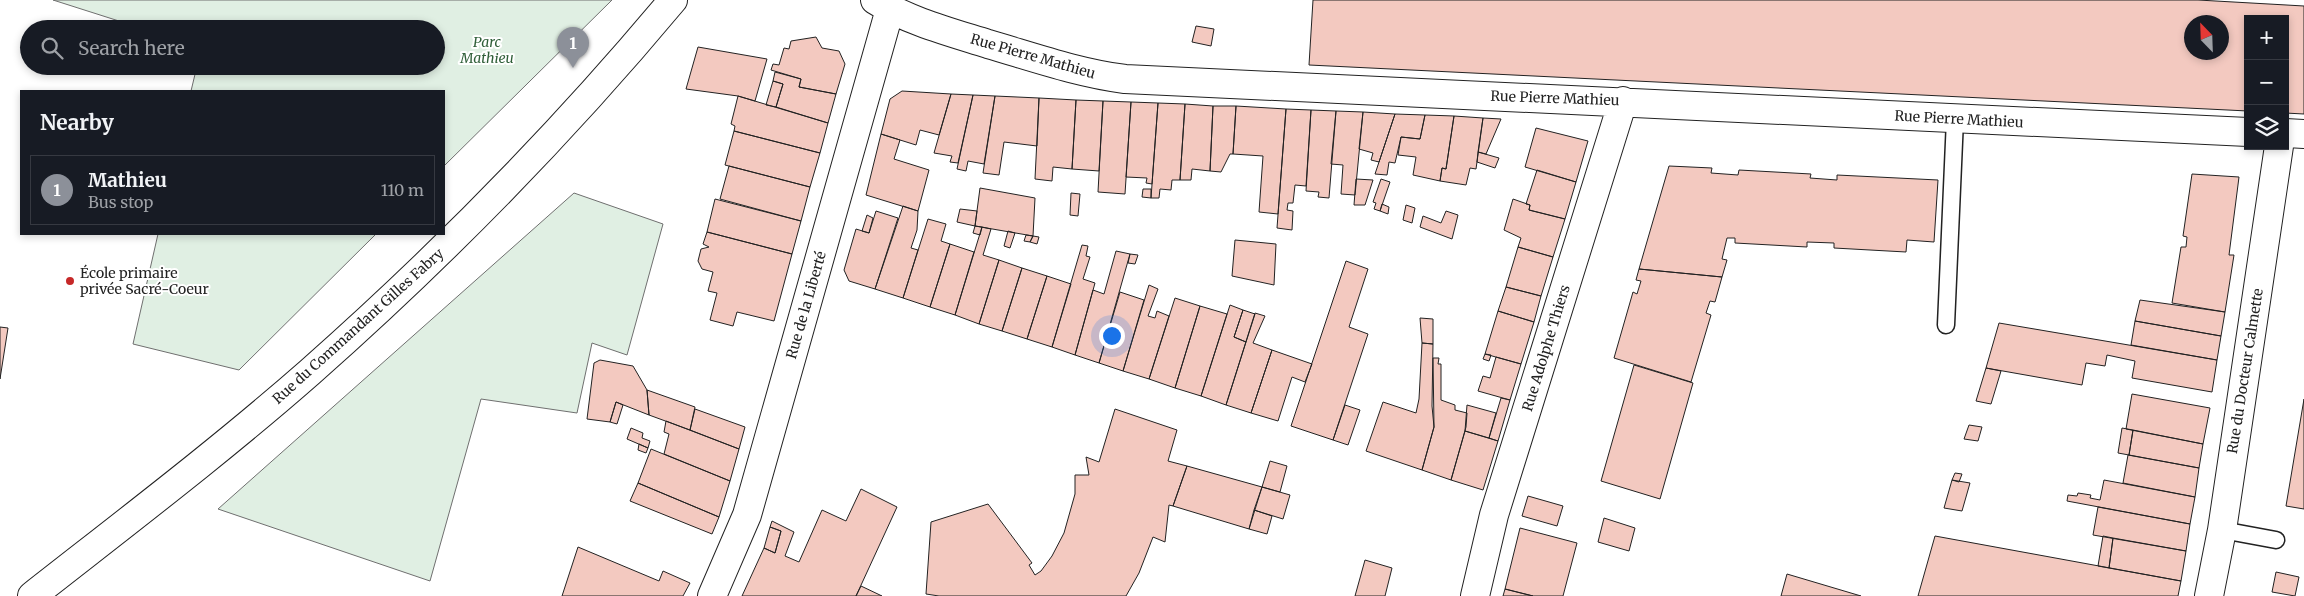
<!DOCTYPE html>
<html lang="en">
<head>
<meta charset="utf-8">
<style>
  :root { --surface:#171b24; --page:#242831; --text:#f1f3f6; --muted:#9ea1a6; --line:#363941; --accent:#8c9099 }
  body { margin:0; font-family:Merriweather,serif; background:var(--page); color:var(--text) }
  .controls { position:absolute; right:15px; top:15px; display:grid; overflow:hidden; border-radius:0px; box-shadow:0 2px 8px #0003 }
  .controls button { width:45px; height:45px; display:grid; place-items:center; padding:0; border:0; border-bottom:1px solid var(--line); background:var(--surface); color:var(--text); font:25px sans-serif }
  .compass { position:absolute; left:2184px; top:15px; width:45px; height:45px; border-radius:50%; background:var(--surface); box-shadow:0 2px 8px #0003; rotate:337deg }
  .you { position:absolute; left:1111px; top:335px; width:18px; height:18px; margin:-12px; border:4px solid #fff; border-radius:50%; background:#1a73e8; box-shadow:0 0 0 8px #1a73e833 }
  .badge { display:grid; place-items:center; width:32px; height:32px; border-radius:50%; background:var(--accent); color:#fff; font-size:16px; font-weight:700 }
  .pin { position:absolute; translate:-50% -41px; filter:drop-shadow(0 1px 2px #0008) }
  .pin::after { content:''; position:absolute; top:26px; width:18px; height:15px; background:inherit; clip-path:polygon(0 0,100% 0,50% 100%) }
  .list { margin:0; padding:0; list-style:none }
  h2 { display:flex; justify-content:space-between; align-items:center; height:65px; margin:0; padding:0 20px; font-size:21px }
  h2 small { font-size:16px; font-weight:400; color:var(--muted) }
  .list li { display:grid; grid-template-columns:32px 1fr auto; gap:15px; align-items:center; box-sizing:border-box; height:70px; margin:0 10px 10px; padding:0 10px; border:1px solid var(--line); border-radius:0px }
  .list b { display:block; font-size:19px; white-space:nowrap }
  .list p { margin:0; font-size:16px; white-space:nowrap; color:var(--muted) }
  .list em { font-size:16px; font-style:normal; color:var(--muted) }
  .icon { flex:none; width:28px; height:28px; fill:none; stroke:currentColor; stroke-width:2; stroke-linecap:round; stroke-linejoin:round }
  .map { position:relative; flex:none; width:2304px; height:596px; overflow:hidden }
  .search { position:absolute; background:var(--surface); box-shadow:0 2px 8px #0003; left:20px; top:20px; width:425px; height:55px; display:flex; align-items:center; gap:12px; box-sizing:border-box; padding:0 18px; border-radius:28px; color:var(--muted); font-size:19px }
  .panel { position:absolute; background:var(--surface); box-shadow:0 2px 8px #0003; left:20px; top:90px; width:425px; height:145px; border-radius:0px }
  .map>svg:first-child { display:block }
  .green { fill:#e0efe3; stroke:#6f6f6f }
  .building { fill:#f3c9c0; stroke:#222; fill-rule:evenodd }
  .lines { fill:none; stroke-linecap:round; stroke-linejoin:round }
  .lane-casing { stroke:#222; stroke-width:19 }
  .street-casing { stroke:#222; stroke-width:30 }
  .secondary-casing { stroke:#222; stroke-width:30 }
  .lane { stroke:#fff; stroke-width:16 }
  .street { stroke:#fff; stroke-width:28 }
  .secondary { stroke:#fff; stroke-width:28 }
  .poi-dot { fill:#c62828; stroke:#fff; stroke-width:2 }
  .labels { text-anchor:middle; dominant-baseline:central; stroke-width:4; stroke-linejoin:round; paint-order:stroke }
  .park-label { font-size:14px; font-style:italic; fill:#2f5e38; stroke:#fff }
  .street-label { font-size:14px; fill:#222; stroke:#fff }
  .poi-label { font-size:14px; fill:#222; stroke:#fff; text-anchor:start }
</style>
</head>
<body>
<div class="map">
<svg width="2304" height="596" viewBox="0 0 2304 596">
  <rect width="100%" height="100%" fill="#fff"/>
  <!-- green -->
  <path class="green" d="M53,0H612L444,166V91H191L197,66H436V29H144Z
    M574,193L663,224L627,355L592,343L577,413L481,399L430,581L218,509Z
    M158,234H376L239,370L133,344Z"/>
  <!-- building -->
  <path class="building" d="M1313,0H2198L2304,6V114L2285,113V19H2248V111L1309,65ZM2192,22H2222V52H2192Z
    M1196,26L1214,29L1211,46L1192,42Z
    M816,37L822,48L839,51L845,64L836,94L799,87L801,79L771,70L773,64L779,65L784,48L789,49L791,41Z
    M698,47L767,59L755,101L738,96L686,89Z
    M775,72L801,79L799,87L836,94L828,123L776,107L783,84L773,81Z
    M773,81L783,84L776,107L766,105Z
    M902,91L951,94L939,135L920,130L916,145L881,134L890,99Z
    M951,94L973,95L958,163L950,162L952,156L934,153Z
    M973,95L995,96L984,164L968,161L966,171L957,169Z
    M738,96L828,123L820,153L734,131L735,126L731,124Z
    M995,96L1039,98L1037,146L1004,142L999,175L983,173Z
    M1039,98L1076,100L1072,169L1053,167L1052,181L1035,179Z
    M1076,100L1103,101L1099,171L1072,169Z
    M1103,101L1131,102L1125,194L1098,192Z
    M1131,102L1158,103L1152,184L1146,183L1147,178L1126,177Z
    M1158,103L1185,104L1180,180H1172L1171,190L1160,189L1159,198H1151Z
    M1185,104L1213,106L1210,171L1192,169L1191,180H1180Z
    M1213,106H1236L1233,154H1230L1221,172L1210,171Z
    M1236,106L1286,109L1278,214L1259,212L1263,156L1233,154Z
    M1286,109L1311,110L1306,186L1295,185L1293,203H1288L1287,210L1293,211L1292,230L1277,228Z
    M1311,110L1336,111L1329,198L1318,197L1319,192L1306,191Z
    M1336,111L1363,112L1355,195L1341,194L1343,165L1331,164Z
    M1363,112L1395,114L1379,162L1371,160L1373,153L1359,149Z
    M1395,114L1425,115L1420,139L1401,137L1395,163L1389,162L1387,175L1375,174Z
    M1425,115L1454,116L1446,169L1442,168L1440,181L1413,175L1416,157L1398,155L1401,137L1420,139Z
    M1454,116L1483,118L1476,169L1470,168L1466,185L1440,181L1442,168L1446,169Z
    M1483,118L1501,119L1486,154L1478,152Z
    M1536,128L1588,141L1576,182L1525,167Z
    M734,131L820,153L810,187L725,165Z
    M881,134L900,140L894,159L929,170L918,211L866,195Z
    M1478,152L1499,158L1495,168L1477,162Z
    M729,166L810,187L801,221L720,199Z
    M1669,166L1712,168L1711,173L1738,175L1739,170L1811,174L1810,178L1837,180V175L1938,180L1934,242L1907,240L1906,252L1834,248V243L1807,242V247L1735,243V238H1727L1722,259L1727,260L1722,277L1639,269Z
    M1537,170L1576,182L1565,219L1529,210L1530,205L1526,204Z
    M2192,174L2239,177L2229,255H2234L2225,312L2172,303L2181,247H2186L2187,237L2183,236Z
    M1356,179L1373,180L1365,205H1354Z
    M1381,179L1390,182L1380,211L1374,209L1376,203L1373,202Z
    M980,188L1035,198L1033,236L975,226Z
    M1143,189H1151V198L1142,197Z
    M1071,193L1080,194L1078,216L1070,215Z
    M715,199L801,221L792,254L707,232Z
    M1513,199L1530,205L1529,210L1565,219L1553,257L1518,247L1521,238L1504,230Z
    M1382,204L1389,207L1388,214L1380,211Z
    M1406,205L1415,208L1412,223L1403,220Z
    M903,206L918,211L917,230L911,248L918,250L903,298L875,289Z
    M960,209L977,211L975,226L957,222Z
    M876,211L898,218L875,289L849,281L844,270L856,229L869,233Z
    M1446,211L1458,215L1452,239L1420,227L1423,216L1441,223Z
    M867,215L873,218L869,233L862,231Z
    M928,219L946,224L941,241L950,244L930,307L903,298Z
    M975,226L982,227L980,235L973,233Z
    M982,227L991,229L983,255L999,260L979,324L955,315Z
    M1008,231L1015,233L1010,248L1004,246Z
    M707,232L792,254L774,321L737,312L733,326L710,320L717,293L708,291L713,272L702,269L698,261L701,249L709,247L703,244Z
    M1026,235L1033,236L1030,242L1024,241Z
    M1033,236L1039,237L1037,244L1030,242Z
    M1235,240L1276,244L1274,285L1232,276Z
    M950,244L974,252L955,315L930,307Z
    M1082,245L1088,246L1086,256L1090,257L1083,279L1095,283L1075,355L1052,347Z
    M1518,247L1553,257L1541,296L1506,287Z
    M1116,251L1130,254L1099,363L1075,355L1093,290L1104,294Z
    M1130,254L1138,255L1135,264L1128,263Z
    M999,260L1022,268L1002,331L979,324Z
    M1346,261L1368,269L1349,327L1368,334L1333,440L1291,426Z
    M1022,268L1047,276L1027,339L1002,331Z
    M1639,269L1722,277L1715,302L1710,301L1706,313L1711,315L1691,382L1614,358L1633,292L1637,294L1641,281L1636,280Z
    M1047,276L1071,284L1052,347L1027,339Z
    M1149,285L1158,289L1148,316L1155,318L1157,311L1169,316L1149,379L1123,371Z
    M1506,287L1541,296L1534,322L1498,311Z
    M1120,292L1144,300L1123,371L1099,363Z
    M1175,298L1200,306L1175,388L1149,379Z
    M2140,300L2225,312L2221,336L2135,321Z
    M1230,305L1243,310L1234,337L1246,342L1226,405L1201,396Z
    M1200,306L1227,314L1201,396L1175,388Z
    M1243,310L1255,314L1246,342L1234,337Z
    M1498,311L1534,322L1521,364L1485,354Z
    M1255,313L1265,316L1253,343L1272,350L1251,413L1226,405Z
    M1420,318L1433,319V344L1422,343Z
    M2135,321L2221,336L2217,360L2131,345Z
    M1999,323L2217,360L2212,392L2132,378L2135,361L2107,355L2105,366L2086,363L2082,385L1986,368Z
    M0,327L8,328L0,379Z
    M1422,343L1433,344L1432,406L1434,427L1422,470L1366,451L1383,402L1416,413L1419,399Z
    M1272,350L1312,364L1305,382L1292,377L1278,421L1251,413Z
    M1485,354L1491,355L1489,361L1483,359Z
    M1496,357L1521,364L1510,400L1478,391L1483,376L1490,378Z
    M1433,358H1439L1438,364H1441V400L1455,405V410L1467,413L1466,427L1451,480L1422,470L1434,427Z
    M600,360L633,366L647,390L649,415L616,402L610,422L587,419L594,363Z
    M1634,365L1693,383L1660,499L1601,481Z
    M1986,368L2001,371L1991,404L1976,401Z
    M647,390L695,407L690,430L649,415Z
    M2132,394L2210,408L2203,444L2126,429Z
    M1501,398L1510,400L1498,441L1489,438Z
    M2304,399V509L2286,506Z
    M616,402L623,405L617,424L610,422Z
    M1345,405L1360,410L1348,445L1333,440Z
    M1467,405L1496,413L1489,438L1465,431Z
    M695,409L745,427L739,449L690,430Z
    M1115,409L1177,430L1168,461L1187,466L1173,506L1169,505L1165,542L1153,537L1139,573L1126,596H939L926,594L931,522L988,504L1032,563L1029,565L1035,575L1041,571L1052,556L1064,533L1075,494V475H1089L1086,457L1099,462Z
    M666,421L739,449L730,481L664,454L669,434L664,432Z
    M1969,425L1982,427L1978,441L1964,439Z
    M631,428L643,433L642,438L650,441L648,448L627,439Z
    M2122,428L2133,430L2129,455L2118,453Z
    M2133,430L2203,444L2199,468L2129,455Z
    M1465,431L1498,441L1483,490L1451,480Z
    M639,444L648,448L646,453L638,450Z
    M651,449L730,481L719,517L638,483Z
    M2128,455L2199,468L2195,497L2123,483Z
    M1270,461L1287,466L1280,492L1262,487Z
    M1187,466L1262,487L1249,529L1173,506Z
    M1955,473L1962,474L1959,482L1952,480Z
    M1952,480L1970,483L1962,511L1944,508Z
    M2104,480L2195,497L2190,524L2067,501L2068,495L2077,496L2078,493L2091,495L2090,498L2100,500Z
    M638,483L719,517L712,534L630,501Z
    M1262,487L1290,495L1283,519L1254,510Z
    M861,489L897,507L856,596H742L764,548L775,553L781,531L770,527L772,521L794,532L785,556L799,562L822,510L846,521Z
    M1528,496L1563,506L1557,526L1522,516Z
    M2098,507L2190,524L2186,551L2093,535Z
    M1254,510L1272,516L1267,534L1249,529Z
    M1604,518L1635,528L1629,551L1598,542Z
    M770,527L781,531L775,553L764,548Z
    M1520,528L1577,543L1563,596H1533L1505,589Z
    M1935,536L2181,581L2178,596H1918Z
    M2103,536L2113,538L2109,568L2098,566Z
    M2113,538L2186,551L2181,581L2109,568Z
    M578,547L659,581L663,571L690,583L683,596H562Z
    M1365,560L1392,568L1385,596H1355Z
    M2276,572L2299,577L2295,596L2272,592Z
    M1787,574L1861,596H1781Z
    M861,586L882,596H856Z
    M1505,589L1533,596H1503Z"/>
  <g class="lines">
    <defs>
      <path id="lane" d="M1946,325L1955,119
        M2222,530L2276,540"/>
      <path id="street" d="M875,0C908,21 950,32 988,44C1033,57 1078,73 1125,79L2248,132
        M2285,133L2304,134
        M712,596L747,515L890,9
        M1475,596L1494,515L1623,101
        M2209,596L2222,530L2279,146"/>
      <path id="secondary" d="M32,596C125,523 220,451 310,372C440,257 562,133 673,0"/>
    </defs>
    <!-- lane casing -->
    <use href="#lane" class="lane-casing"/>
    <!-- street casing -->
    <use href="#street" class="street-casing"/>
    <!-- secondary casing -->
    <use href="#secondary" class="secondary-casing"/>
    <!-- lane -->
    <use href="#lane" class="lane"/>
    <!-- street -->
    <use href="#street" class="street"/>
    <!-- secondary -->
    <use href="#secondary" class="secondary"/>
  </g>
  <!-- markers -->
  <circle class="poi-dot" cx="70" cy="281" r="5"/>
  <g class="labels">
    <!-- park labels -->
    <g class="park-label">
      <text x="487" y="42">Parc<tspan x="487" dy="16">Mathieu</tspan></text>
    </g>
    <!-- street labels -->
    <g class="street-label">
      <text transform="translate(1033 56) rotate(16)">Rue Pierre Mathieu</text>
      <text transform="translate(1555 98) rotate(2)">Rue Pierre Mathieu</text>
      <text transform="translate(1959 119) rotate(3)">Rue Pierre Mathieu</text>
      <text transform="translate(806 305) rotate(-74)">Rue de la Liberté</text>
      <text transform="translate(358 326) rotate(-42)">Rue du Commandant Gilles Fabry</text>
      <text transform="translate(1546 348) rotate(-73)">Rue Adolphe Thiers</text>
      <text transform="translate(2245 371) rotate(-81)">Rue du Docteur Calmette</text>
    </g>
    <!-- poi labels -->
    <g class="poi-label">
      <text x="80" y="273">École primaire<tspan x="80" dy="16">privée Sacré-Coeur</tspan></text>
    </g>
  </g>
</svg>
<div class="controls">
<button>+</button>
<button>−</button>
<button><svg class="icon" aria-label="layers" viewBox="0 0 24 24"><path d="M12 4l9 5-9 5-9-5zM3 14l9 5 9-5"/></svg></button>
</div>
<svg class="compass" viewBox="-18 -18 36 36"><path d="M0-13l5 13h-10z" fill="#e53935"/><path d="M0 13l5-13h-10z" fill="#9ea1a6"/></svg>
<div class="you"></div>
<div class="pin badge" style="left:573px;top:68px">1</div>
<div class="search"><svg class="icon" aria-label="search" viewBox="0 0 24 24"><circle cx="10" cy="10" r="6"/><path d="M15 15l6 6"/></svg>Search here</div>
<section class="panel">
<h2>Nearby<small></small></h2>
<ul class="list">
<li><span class="badge">1</span><div><b>Mathieu</b><p>Bus stop</p></div><em>110 m</em></li>
</ul>
</section>
</div>
</body>
</html>
